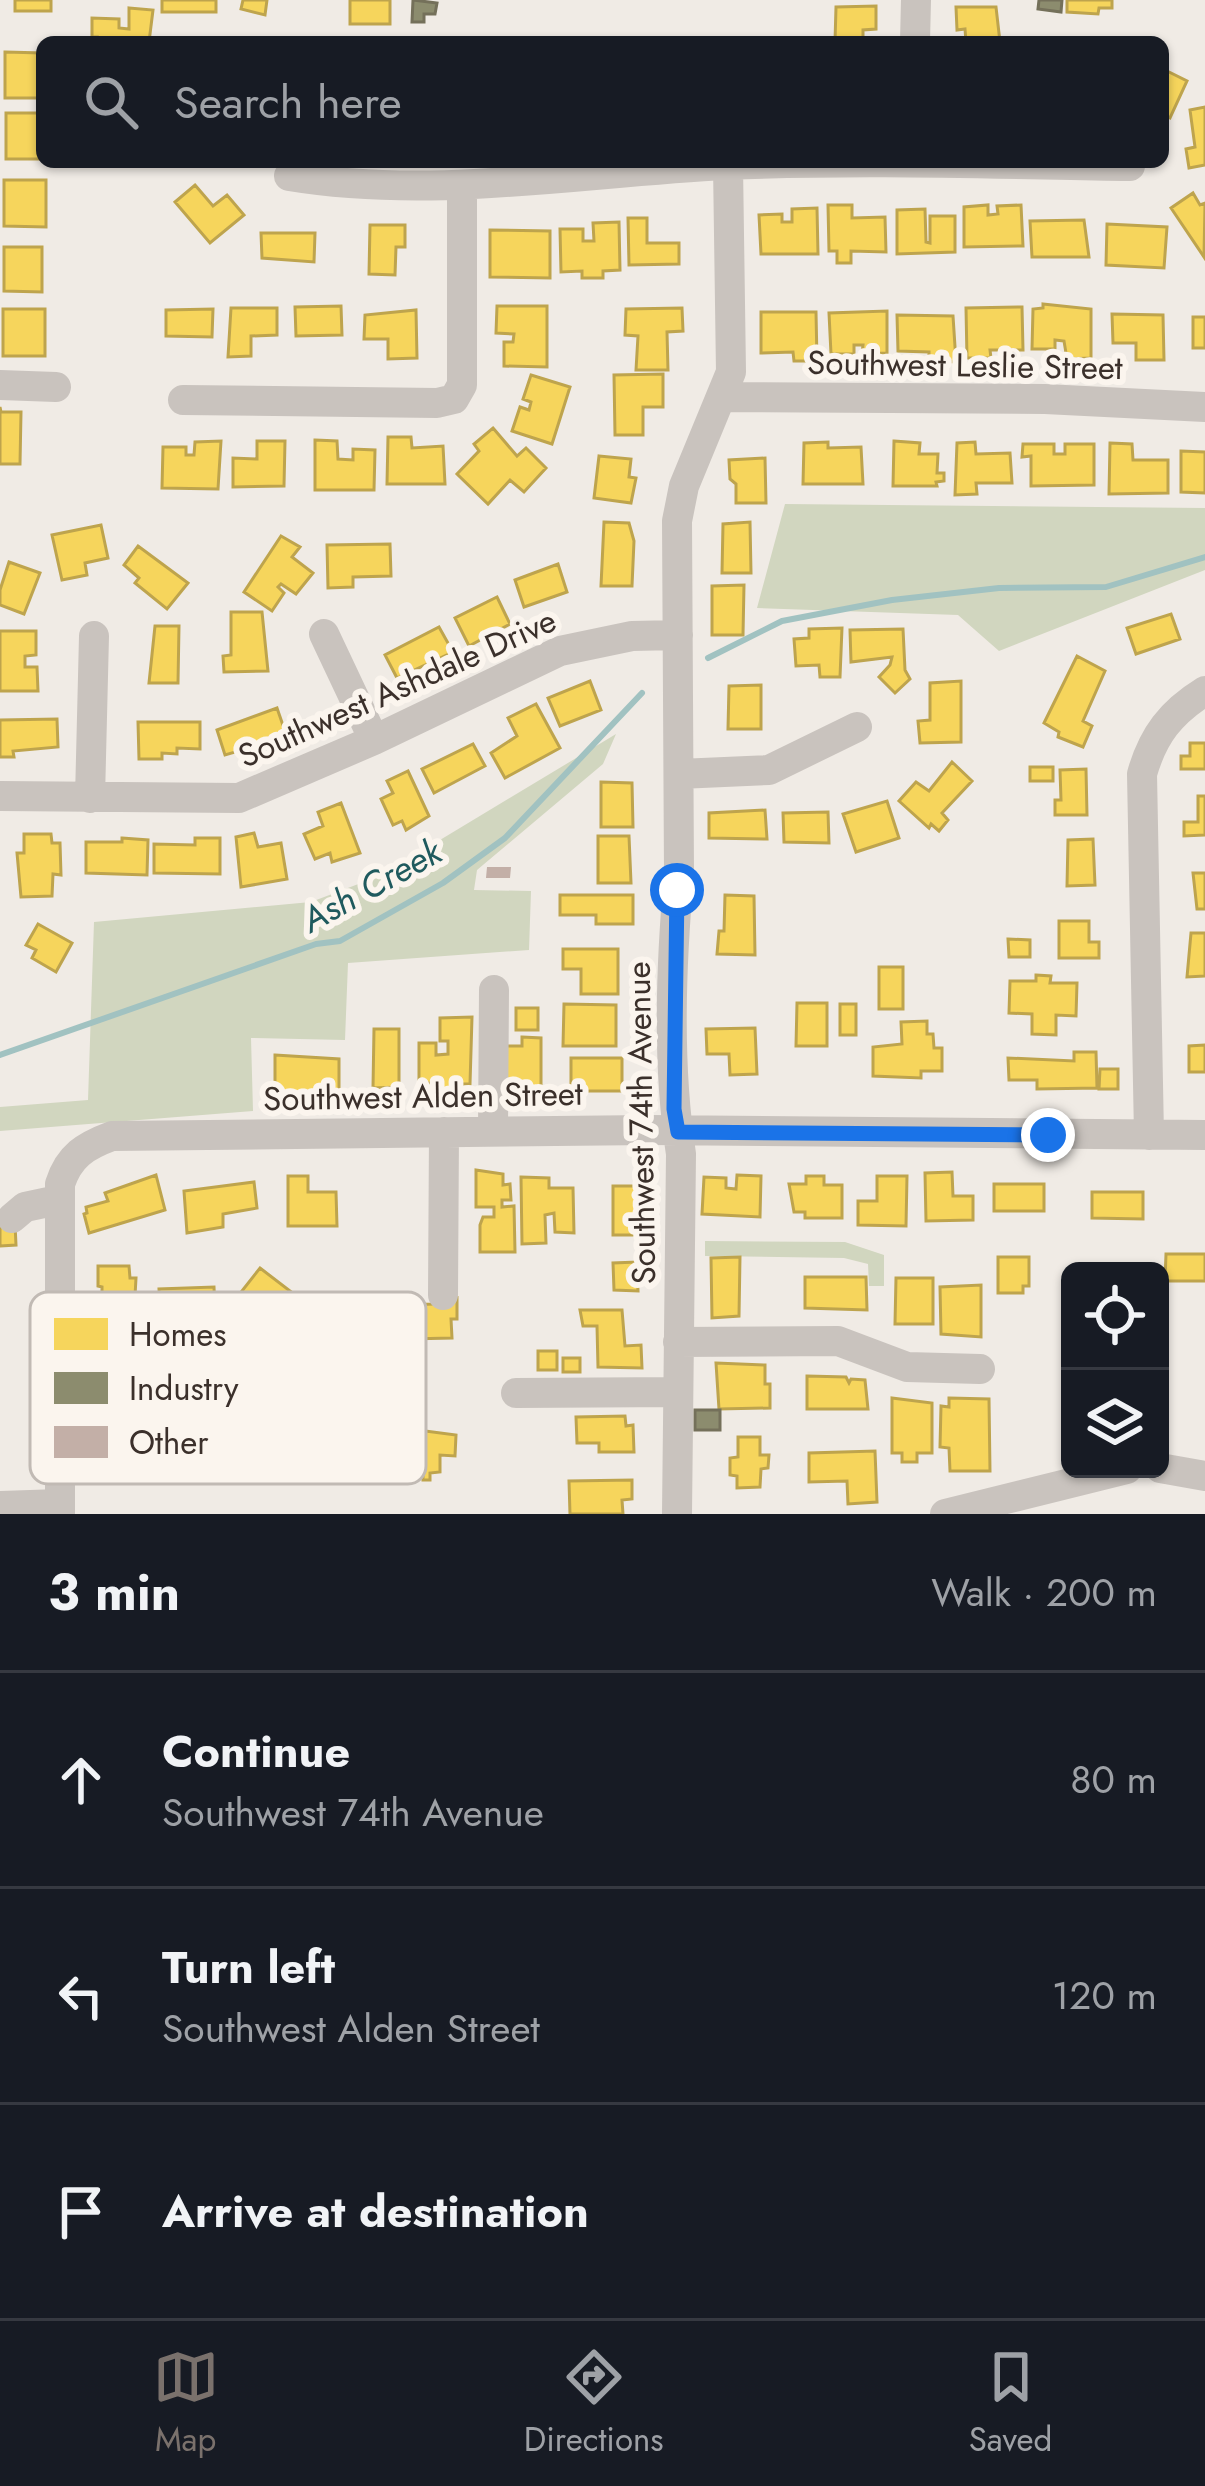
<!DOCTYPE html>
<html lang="en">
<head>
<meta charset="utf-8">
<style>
  :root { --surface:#171b24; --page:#242831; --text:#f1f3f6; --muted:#9ea1a6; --line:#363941; --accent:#7a716c }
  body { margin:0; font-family:Jost,sans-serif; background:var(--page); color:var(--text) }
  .controls { position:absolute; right:36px; bottom:36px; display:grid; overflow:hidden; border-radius:18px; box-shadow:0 3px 9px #0004 }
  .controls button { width:108px; height:108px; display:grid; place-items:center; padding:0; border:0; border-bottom:3px solid var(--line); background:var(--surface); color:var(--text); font:60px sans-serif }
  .stop { position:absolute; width:36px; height:36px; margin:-27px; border:9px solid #1a73e8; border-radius:50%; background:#fff }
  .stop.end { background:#1a73e8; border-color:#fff; box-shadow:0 3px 12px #0008 }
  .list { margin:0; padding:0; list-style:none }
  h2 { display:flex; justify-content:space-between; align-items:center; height:156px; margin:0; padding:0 48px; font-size:51px }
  h2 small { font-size:39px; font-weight:400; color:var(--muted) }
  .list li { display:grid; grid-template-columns:78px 1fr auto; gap:36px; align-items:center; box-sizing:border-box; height:216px; padding:0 48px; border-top:3px solid var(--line) }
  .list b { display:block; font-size:45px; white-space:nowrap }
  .list p { margin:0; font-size:39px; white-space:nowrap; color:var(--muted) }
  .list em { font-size:39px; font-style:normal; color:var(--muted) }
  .icon { flex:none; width:66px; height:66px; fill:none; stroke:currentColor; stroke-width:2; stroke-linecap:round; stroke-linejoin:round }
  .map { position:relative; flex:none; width:1205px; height:1514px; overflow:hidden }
  .search { position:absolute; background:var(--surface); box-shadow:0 3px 9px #0004; left:36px; right:36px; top:36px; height:132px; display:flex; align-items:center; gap:30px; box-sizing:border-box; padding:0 42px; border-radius:18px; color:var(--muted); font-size:45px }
  .sheet { height:804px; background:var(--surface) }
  nav { display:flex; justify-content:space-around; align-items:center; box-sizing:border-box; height:168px; border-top:3px solid var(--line); background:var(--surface); font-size:33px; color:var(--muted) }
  nav a { display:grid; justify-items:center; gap:6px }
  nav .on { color:var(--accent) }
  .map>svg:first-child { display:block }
  .green { fill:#d1d6bf }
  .homes { fill:#f6d55c; stroke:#bea44d; stroke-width:3 }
  .industry { fill:#8c8c6e; stroke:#74705a; stroke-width:3 }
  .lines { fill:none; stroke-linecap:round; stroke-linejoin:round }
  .stream { stroke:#a1c2c1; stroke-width:6 }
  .building { fill:#c3afa7 }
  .minor { stroke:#c9c3be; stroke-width:30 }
  .route { stroke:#1a73e8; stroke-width:15 }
  .labels { text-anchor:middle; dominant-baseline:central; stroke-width:12; stroke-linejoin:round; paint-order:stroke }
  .street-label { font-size:33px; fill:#3b302b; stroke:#fbf5ee }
  .water-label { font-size:36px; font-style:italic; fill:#1f5a5e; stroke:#fbf5ee }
  .key { fill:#fbf5ee; stroke:#c1bab4; stroke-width:3 }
  .key-label { font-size:33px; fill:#3b302b }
</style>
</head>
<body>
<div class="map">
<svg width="1205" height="1514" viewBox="0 0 1205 1514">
  <rect width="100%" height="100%" fill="#f0ebe5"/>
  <!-- green -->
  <path class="green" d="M785,504L1205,508V570L999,651L958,615L757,608Z
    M616,734L603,764L477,870L474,890L531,891L529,950L348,963L345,1040L251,1038L253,1111L0,1131V1107L88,1100L94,922L311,902L382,875Z
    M705,1241L845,1242L884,1255V1286H869L868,1264L844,1258L705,1256Z"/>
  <!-- homes -->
  <path class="homes" d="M15,0H51V11H15Z
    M162,0H216V12H162Z
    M243,0H267L265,15L241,9Z
    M350,0H390V24H350Z
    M1067,0H1112V8H1099L1098,14L1067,12Z
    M876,6V29L863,30V39L876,42H835L836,7Z
    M956,7H996L1000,42H966L965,29L957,30Z
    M129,8L153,10L149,42H96L97,37H92V18L119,19V28L129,29Z
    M5,52L42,53V98H5Z
    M1163,69L1187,81L1170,118L1163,114Z
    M1205,107V165L1189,168L1186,149L1195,147L1190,110Z
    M6,113H42V159H6Z
    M4,180H46V227L4,226Z
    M195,185L213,206L227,195L244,215L210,243L175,202Z
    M1193,193L1200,205L1205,203L1204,257L1171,208Z
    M828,205H852V218L885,217L886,252L851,251V263H837V251H829Z
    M988,205V215L998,214L997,206L1021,205L1023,246L964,247V207Z
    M817,208L818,254H761L759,215L782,214V222H792V209Z
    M925,209L926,242L930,243V216H955V252L897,254V210Z
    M628,218H647V243H679V264L629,265Z
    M1084,220L1089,257H1032L1030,221Z
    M619,222L620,270L603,271V278H582V271L561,272L560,229H583V241H594L593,223Z
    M1107,224L1167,227L1164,268L1106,265Z
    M370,225H405V247H396L395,275L369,274Z
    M490,230L550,231V278L490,277Z
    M261,233H315L314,262L262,258Z
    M4,247H42V292L4,291Z
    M1043,304L1091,309V358L1067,359L1064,341L1055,340V349H1032L1033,309L1043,308Z
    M341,306L342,335L296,336L295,307Z
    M497,306H547V367L504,366V342H513L514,334L496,333Z
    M1022,307L1023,350H990L991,358H967L966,308Z
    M231,308H277V335L251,336V356L228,357Z
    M682,308L683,331L667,332L668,370H636L638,336L625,335L626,309Z
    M3,309H45V356H3Z
    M213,309L212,337L166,336V310Z
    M416,310L417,358L388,359V339H364L365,315Z
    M887,311V353L862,354L863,345H854V354H831L829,313Z
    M761,312H816L817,361H794L793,352L761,353Z
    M1112,314L1163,315L1164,360H1136V343H1113Z
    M897,315L953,316L956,362L929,361V352L898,351Z
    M1193,317H1205V348H1193Z
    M663,374V407H643V435H615L614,375Z
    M531,375L570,387L552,444L512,431L520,407L529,410L531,402L523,399Z
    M0,407L1,412H21L20,464H0Z
    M493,428L517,456L526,448L546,468L524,492L510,480L488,504L457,474L479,451L474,444Z
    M388,437H411L412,448L443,446L445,484H387Z
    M315,440L337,441L338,459L353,460V449L375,450L374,490H315Z
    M221,441L218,489L162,488L163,447H186V455H194L195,442Z
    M257,441H285L284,486L233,487V458L257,459Z
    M894,441L920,443L919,454H938L937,473H944V481L936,482L937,486H893Z
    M828,442V448L861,447L863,484H803L804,443Z
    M975,442L976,454L1010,453L1012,483H976L977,494L955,495L957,443Z
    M1110,443L1132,444L1133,460H1168V493L1109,494Z
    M1023,444H1054V454H1065V444H1094V485L1031,486V456L1022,457Z
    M1181,451L1205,452V493L1181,492Z
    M599,456L631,459L629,477L636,478L631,503L594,498Z
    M765,458L766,503H736V484L730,479L729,460Z
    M604,522L629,523L634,541L632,586H601Z
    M750,522L751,573H722L723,524Z
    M101,525L108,558L85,563L87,575L62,580L52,535Z
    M281,536L300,547L292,557L313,573L296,594L281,584L278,587L284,593L272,611L244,592Z
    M390,544L391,576L353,577V587L328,588L327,545Z
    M138,546L188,583L167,609L135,583L139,578L124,565Z
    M9,562L40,573L24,614L0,605V590Z
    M558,564L567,592L524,607L515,580Z
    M744,585L743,635H712V586Z
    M497,597L510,624L469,646L455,618Z
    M231,612H262L268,671L224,672L223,656L231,655Z
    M1171,614L1180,639L1136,654L1127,628Z
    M155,626H179L178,683H149Z
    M439,627L453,652L397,678L385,655Z
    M842,628L840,677H820L819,665L796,666L794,639L809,638V629Z
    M903,629L905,670L910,679L895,693L879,677L890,665L892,657L851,662L850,630Z
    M0,631H36V655L25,656V667H37L38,691H0Z
    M1077,656L1105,671L1083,721L1092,726L1083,747L1058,737L1059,732L1044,723Z
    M590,681L601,710L560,726L548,698Z
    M961,681V742L920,743L918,721L930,720V683Z
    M761,685V729H728L729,686Z
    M536,704L560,748L505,778L491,753L517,736L508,718Z
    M277,708L287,737L225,755L217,730Z
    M57,719L58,747L13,751L14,757H0V720Z
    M138,722H200V749L177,748V754L162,753V759H139Z
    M1190,743H1205V769H1181V756H1190Z
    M473,744L485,766L434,793L422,769Z
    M952,762L972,781L942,813L948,820L939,831L931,824L929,828L899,801L916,782L929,791Z
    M1030,767H1053V781H1030Z
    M1086,769L1087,815H1055V800H1061L1060,770Z
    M408,771L429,816L406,830L402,821L393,825L381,799L393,793L387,781Z
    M601,782L632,783L633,827H601Z
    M1198,796H1205V835L1184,836V822H1198Z
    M887,801L899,838L856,852L843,814Z
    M341,803L360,853L332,862L330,853L315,859L304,834L323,826L318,812Z
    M765,810L767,839L709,838V813Z
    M828,812L829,843L784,842L783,813Z
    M254,833L258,847L281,843L287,879L241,887L236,837Z
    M24,834H51L52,843H60L61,875L53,874L52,896L21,897L17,853H24Z
    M598,836H629L631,883H598Z
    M122,838L148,840L147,875L86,873V842H122Z
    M195,838H220V874L154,873V844L195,845Z
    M1093,839L1095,885L1067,886L1068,840Z
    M1193,873H1205V909H1197Z
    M560,895H633V924H596V915H560Z
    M725,895L754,896L755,955L717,954L719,931H724Z
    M1059,921H1089V942H1099V958H1059Z
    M38,924L72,943L56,972L32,958L36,950L26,945Z
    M1191,933H1205V976L1187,977Z
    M1008,939L1030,940V957H1009Z
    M563,949H618V994H581V969H563Z
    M879,967H903V1009H879Z
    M1036,975L1051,976L1050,983H1077L1076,1016L1056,1015V1035L1032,1034V1014L1009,1013L1010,981H1036Z
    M797,1003H827V1046H796Z
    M564,1004L616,1005V1046H563Z
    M840,1004H856V1035H840Z
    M516,1008H538V1030H516Z
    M472,1017L470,1084H455V1091H436V1083H419V1043H436V1055L448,1054V1041H440V1018Z
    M927,1021V1034H933L934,1048H942V1071H921V1078L873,1076V1047L902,1044L901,1022Z
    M755,1028L757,1074L730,1075L729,1054H707L706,1029Z
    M374,1029H399V1087L373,1088Z
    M522,1037L541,1038V1090L502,1089V1046H522Z
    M1205,1045V1072H1189V1046Z
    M1074,1052H1096L1097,1088L1037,1089V1080H1009L1008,1058L1074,1061Z
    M275,1055L339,1059V1091H314V1096H275Z
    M571,1058H622V1091H571Z
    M1100,1069H1118V1089H1099Z
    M476,1170L503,1174V1185L510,1184L511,1200H502V1207L514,1206L515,1252H480V1225L483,1217H494V1207H476Z
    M952,1172L953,1196H973V1220L926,1221L925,1173Z
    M156,1175L165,1210L89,1233L84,1214L87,1213L86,1207L108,1201L105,1193Z
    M737,1175L761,1176L760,1217L702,1214L704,1177L726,1178V1188L736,1189Z
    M288,1176H308V1192H336L337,1226H288Z
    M806,1176H824V1185H842V1218H805V1212H794L789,1184H806Z
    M877,1176H907L906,1226L858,1225V1201H877Z
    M521,1177L549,1178V1188H573L574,1233L555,1232L554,1213L545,1215L546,1243L522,1244Z
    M254,1182L257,1208L223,1214V1227L187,1233L184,1191Z
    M994,1184H1044V1211H994Z
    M613,1186H636V1235H613Z
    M1092,1192H1143V1219L1092,1218Z
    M15,1224L16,1245L0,1246V1226Z
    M1166,1254H1205V1281H1165Z
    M740,1257L739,1316L712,1318L711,1258Z
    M998,1257H1029V1286H1023V1293H998Z
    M637,1262L638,1291L614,1290L613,1263Z
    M98,1266H129L130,1278H136L135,1296H128V1331H102V1287L98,1286Z
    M260,1268L307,1304L289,1328L275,1319L273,1323L238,1296Z
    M805,1277H866L867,1310L805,1308Z
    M896,1278H933V1324H895Z
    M981,1285V1337L941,1334L940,1287Z
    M214,1287L215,1313H184V1335L161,1336L159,1289Z
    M457,1298V1319H451L452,1338L408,1339L407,1305L434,1304Z
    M580,1310H622L625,1346L641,1345L642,1368L598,1367L597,1326H583Z
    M538,1351H557V1370H538Z
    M563,1358H580V1372H563Z
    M716,1363L765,1365V1384H770V1408L719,1409Z
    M807,1376L846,1377L849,1383L851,1379L865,1380L868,1409H807Z
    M892,1398L932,1403V1453H917V1462H902V1453H892Z
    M949,1398L989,1399L990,1471H950L949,1448L940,1447L941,1406L949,1407Z
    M625,1416L626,1426L633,1425L634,1452H599V1443H577L576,1417Z
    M410,1429L456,1435L455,1456L440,1455V1472L430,1473V1480H423V1475H411L406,1439H410Z
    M738,1437H760V1455H769L768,1468L761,1469L760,1487L737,1488V1476L730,1475V1458L738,1457Z
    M875,1451L877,1502L848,1504L847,1481L809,1482V1453Z
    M632,1480V1499L622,1500L623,1514H570L569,1481Z"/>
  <!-- industry -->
  <path class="industry" d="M413,0L437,3L435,14H424V22H412Z
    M1039,0H1062L1061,12L1038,9Z
    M695,1410H720V1430H695Z"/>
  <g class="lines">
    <!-- stream -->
    <path class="stream" d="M708,658L782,621L892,600L999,588L1106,587L1205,557
      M0,1055L316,944L340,941L443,883L505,838L642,693"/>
  </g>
  <!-- building -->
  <path class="building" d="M487,867H511L510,878H486Z"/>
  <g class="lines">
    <!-- minor -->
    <path class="minor" d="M915,42L916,0
      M289,176C435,200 581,172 727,165C861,159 996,164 1130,166
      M0,385L56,387
      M723,397L1045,399L1205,407
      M183,400L437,403L454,399L462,385V185
      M324,634L374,740
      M679,774L769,770L857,727
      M0,796L239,798L374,740L560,651L632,636L678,635
      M90,798L94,636
      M493,1131L494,990
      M1149,1135L1142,774C1153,735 1171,712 1205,691
      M12,1218L25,1207L58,1200
      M443,1295L444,1132
      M678,1342L838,1341L907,1367L980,1369
      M59,1376L224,1378
      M516,1393L678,1392
      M1160,1468L1205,1476
      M0,1506L60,1504
      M60,1514V1184C69,1156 85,1146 112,1136L650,1130L1205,1135
      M677,1514L681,1154C667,1063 671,964 679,873L677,521L684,486L731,372L728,165
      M945,1514L1127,1469"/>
  </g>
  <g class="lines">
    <!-- route -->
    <path class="route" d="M677,890L674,1109L678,1132L1048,1135"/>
  </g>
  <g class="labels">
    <!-- street labels -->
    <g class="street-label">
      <text transform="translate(965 365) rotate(1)">Southwest Leslie Street</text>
      <text transform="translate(397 688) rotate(-24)">Southwest Ashdale Drive</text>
      <text transform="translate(423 1096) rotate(-1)">Southwest Alden Street</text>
      <text transform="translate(641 1123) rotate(-91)">Southwest 74th Avenue</text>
    </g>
    <!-- water labels -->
    <g class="water-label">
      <text transform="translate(371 885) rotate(-29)">Ash Creek</text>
    </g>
  </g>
  <!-- legend -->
  <rect x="30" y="1292" width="396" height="192" rx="18" class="key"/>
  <rect x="54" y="1318" width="54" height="32" fill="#f6d55c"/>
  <rect x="54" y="1372" width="54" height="32" fill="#8c8c6e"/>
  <rect x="54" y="1426" width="54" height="32" fill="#c3afa7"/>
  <g class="key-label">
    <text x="129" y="1346">Homes</text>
    <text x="129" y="1400">Industry</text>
    <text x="129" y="1454">Other</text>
  </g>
</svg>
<div class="controls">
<button><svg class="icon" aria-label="locate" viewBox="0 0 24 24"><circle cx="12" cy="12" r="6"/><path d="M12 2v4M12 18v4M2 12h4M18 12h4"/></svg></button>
<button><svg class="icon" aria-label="layers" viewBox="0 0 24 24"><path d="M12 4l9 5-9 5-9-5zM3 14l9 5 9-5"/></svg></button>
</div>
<div class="stop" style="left:677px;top:890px"></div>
<div class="stop end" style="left:1048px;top:1135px"></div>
<div class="search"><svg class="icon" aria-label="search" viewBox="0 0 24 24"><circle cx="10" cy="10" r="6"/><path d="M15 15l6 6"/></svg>Search here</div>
</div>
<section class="sheet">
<h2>3 min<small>Walk · 200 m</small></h2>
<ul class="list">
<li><svg class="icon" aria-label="ahead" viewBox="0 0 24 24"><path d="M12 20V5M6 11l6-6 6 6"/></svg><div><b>Continue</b><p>Southwest 74th Avenue</p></div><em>80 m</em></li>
<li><svg class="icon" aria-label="left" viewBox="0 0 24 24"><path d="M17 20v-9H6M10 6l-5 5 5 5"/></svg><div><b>Turn left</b><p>Southwest Alden Street</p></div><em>120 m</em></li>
<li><svg class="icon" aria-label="arrive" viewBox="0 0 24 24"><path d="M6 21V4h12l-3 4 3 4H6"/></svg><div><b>Arrive at destination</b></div></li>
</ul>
</section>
<nav>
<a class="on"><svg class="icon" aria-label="map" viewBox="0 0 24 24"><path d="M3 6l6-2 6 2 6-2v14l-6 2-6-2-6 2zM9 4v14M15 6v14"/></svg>Map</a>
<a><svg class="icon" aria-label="directions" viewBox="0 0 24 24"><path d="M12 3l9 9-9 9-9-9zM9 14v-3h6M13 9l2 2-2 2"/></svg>Directions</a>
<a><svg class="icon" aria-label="saved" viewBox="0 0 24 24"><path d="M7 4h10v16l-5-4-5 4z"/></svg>Saved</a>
</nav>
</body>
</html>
